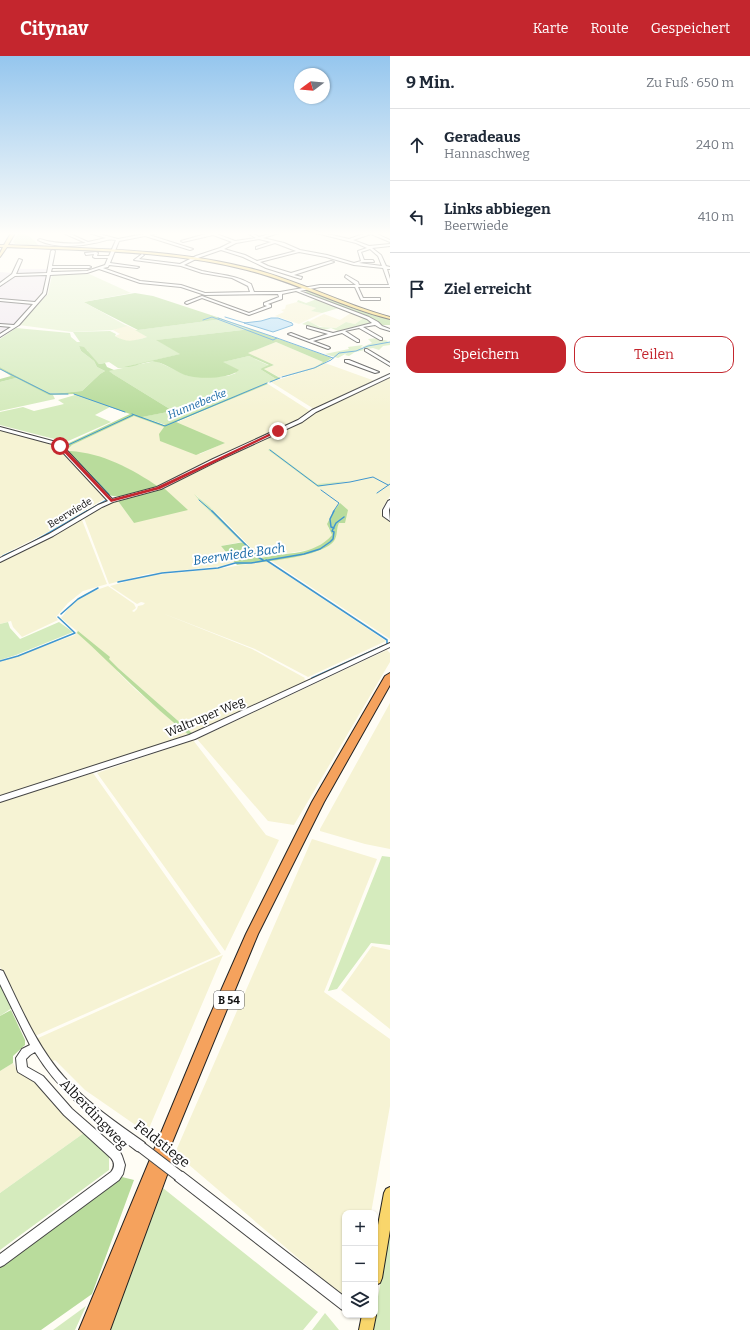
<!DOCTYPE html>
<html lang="de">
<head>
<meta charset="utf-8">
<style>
  :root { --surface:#fff; --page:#f2f2f3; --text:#1f2937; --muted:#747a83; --line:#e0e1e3; --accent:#c4262e }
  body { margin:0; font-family:Bitter,serif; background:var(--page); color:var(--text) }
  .controls { position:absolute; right:12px; bottom:12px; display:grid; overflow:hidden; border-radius:8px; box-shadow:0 1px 3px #0004 }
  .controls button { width:36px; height:36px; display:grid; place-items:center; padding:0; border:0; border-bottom:1px solid var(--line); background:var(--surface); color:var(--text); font:20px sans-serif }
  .compass { position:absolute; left:294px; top:12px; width:36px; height:36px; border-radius:50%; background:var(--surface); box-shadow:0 1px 3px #0004; rotate:254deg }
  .stop { position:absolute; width:12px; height:12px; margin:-9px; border:3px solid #c4262e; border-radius:50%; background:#fff }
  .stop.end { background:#c4262e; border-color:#fff; box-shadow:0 1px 4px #0008 }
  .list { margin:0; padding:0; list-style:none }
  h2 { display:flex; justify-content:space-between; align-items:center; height:52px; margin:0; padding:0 16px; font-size:17px }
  h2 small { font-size:13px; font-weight:400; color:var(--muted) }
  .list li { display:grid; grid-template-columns:26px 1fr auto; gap:12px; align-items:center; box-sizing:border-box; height:72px; padding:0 16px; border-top:1px solid var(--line) }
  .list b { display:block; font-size:15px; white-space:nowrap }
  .list p { margin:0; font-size:13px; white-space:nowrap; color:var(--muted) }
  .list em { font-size:13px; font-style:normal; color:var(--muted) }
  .actions { display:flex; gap:8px; padding:12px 16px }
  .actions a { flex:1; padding:9px 0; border:1px solid var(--accent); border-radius:12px; text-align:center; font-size:14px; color:var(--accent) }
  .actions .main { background:var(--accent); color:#fff }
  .icon { flex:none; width:22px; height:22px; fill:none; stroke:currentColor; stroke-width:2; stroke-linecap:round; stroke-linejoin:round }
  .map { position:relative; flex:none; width:390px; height:1274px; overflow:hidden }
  header { display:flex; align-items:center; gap:24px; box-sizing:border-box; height:56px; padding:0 20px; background:var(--accent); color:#fff }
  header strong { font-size:19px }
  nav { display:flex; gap:22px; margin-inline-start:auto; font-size:14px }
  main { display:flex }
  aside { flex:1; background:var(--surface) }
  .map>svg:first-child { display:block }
  .industrial { fill:#eee6ef }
  .farmland { fill:#f6f3d4 }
  .green { fill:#d5ebbd }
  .forest { fill:#b9dc9c }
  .pitch { fill:#e6f2cf }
  .water { fill:#b9e0f7; stroke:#3f96cf }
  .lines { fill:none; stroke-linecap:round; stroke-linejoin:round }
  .stream-far1 { stroke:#3f96cf; stroke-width:1 }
  .stream { stroke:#3f96cf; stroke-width:1.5 }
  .minor-casing { stroke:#444; stroke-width:2 }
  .major-casing { stroke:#222; stroke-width:2 }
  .highway-casing { stroke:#222; stroke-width:2 }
  .minor { fill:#fff; fill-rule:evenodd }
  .major { fill:#f9d66b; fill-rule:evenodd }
  .highway { fill:#f5a25d; fill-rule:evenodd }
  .minor-bridge-casing { stroke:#444; stroke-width:12; stroke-linecap:butt }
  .minor-bridge { stroke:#fff; stroke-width:10 }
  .route { fill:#c4262e }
  .labels { text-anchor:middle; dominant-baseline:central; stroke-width:4; stroke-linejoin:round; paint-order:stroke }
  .far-street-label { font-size:10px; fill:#111; stroke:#fff }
  .far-water-label { font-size:11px; font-style:italic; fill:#1768a6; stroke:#fff }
  .shield { fill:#fff; stroke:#585858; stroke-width:1 }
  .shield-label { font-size:11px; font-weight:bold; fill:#111 }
  .street-label { font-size:12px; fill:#111; stroke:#fff }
  .water-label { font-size:13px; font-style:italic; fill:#1768a6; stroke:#fff }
  .near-street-label { font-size:14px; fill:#111; stroke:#fff }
</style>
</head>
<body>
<header>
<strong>Citynav</strong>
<nav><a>Karte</a><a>Route</a><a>Gespeichert</a></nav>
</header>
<main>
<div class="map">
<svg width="390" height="1274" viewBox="0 0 390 1274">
  <rect width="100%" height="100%" fill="#fffdf5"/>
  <!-- industrial -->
  <path class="industrial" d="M14,213H48L43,235L14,268L0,278V216L12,217Z"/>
  <!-- farmland -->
  <path class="farmland" d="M297,246L316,252L312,255L322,257L299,268L275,260L284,256L281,254L285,253L286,249Z
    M351,257L365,261L355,268L346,266L336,272L323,271L308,266L324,258L340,264Z
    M126,269L137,274H136L147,281L130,286L122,284L115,280L120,278L113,274Z
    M276,286L323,306L314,312L279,321L264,313L274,309L247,297Z
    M325,307L375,325L314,353L271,326L316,312Z
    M390,321V440L381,454L382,459L390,466V583L270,504L304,499L319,495L331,488L335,483L336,474L339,467H345L340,448L332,457L328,471L332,479L326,486L313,493L261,502L222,462L196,439L202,448L241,486L221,490L235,506L222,510L147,518L109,528L84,462L102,451L118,445L134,467L165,433H162L210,408L305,364L315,356Z
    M268,328L310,355L300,363L206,406L159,431L125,411L108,404L70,395L69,393L72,389L134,360L164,371L200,398L224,387L175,367Z
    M0,374L54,389L104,441V443L46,477L0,500Z
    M80,464H82L107,528L83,535L68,547L56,561L58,564L22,581L13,571L11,565L0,568V506L53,480Z
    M266,505L386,585L308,621L255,593L162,557L252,593L305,622L304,623L307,625L193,678L118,612L117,613L118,616L135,633L189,679L0,740V606L75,579L77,575L61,562L72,548L85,538L108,530L134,548L136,552L132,555L134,556L137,553L138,550L143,549L145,547L141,546L137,548L110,530L146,520L223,512Z
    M387,594L390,597V606L294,769L268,765L197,683Z
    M390,647V793L365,788L320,775V773Z
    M193,684L266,779L279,784L225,895L97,717Z
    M93,717L221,898L35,980L0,911V746Z
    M312,783L377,803L324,936L390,983V1050L371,1157H345V1242L175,1097Z
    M372,890L390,894V973L341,934Z
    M223,899L147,1077L85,1034L55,1004L47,1009L36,983Z
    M13,1007L18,1016L37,1025L84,1077L0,1137V1015Z"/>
  <!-- green -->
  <path class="green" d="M18,177C27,177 35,184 39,190L15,188L13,186Z
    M317,243L339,252L322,257L311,255L316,252L297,246L298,244L306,247Z
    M365,261L373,267L338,275L331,272L324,274L302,268L308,265L320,271L336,272L346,266L355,268Z
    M223,263L251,273L157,284L181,298L125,311L156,305L188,320L199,321L228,320L236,317L222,306L249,300L270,310L260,313L276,323L166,369L141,361L173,355L108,315L123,312H118L109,306L99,308L87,296L88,295L79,290L81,295L94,305L97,311L105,315L100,318L82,335L51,338L0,311V283L16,272L70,277L71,281L77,286H80L73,276L110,275L116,278L115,280C127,287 134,285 147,281L135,274H137Z
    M377,282L388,285L387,286H390V289L383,290L379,294L373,292L366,293L362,291L372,287L368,283Z
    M363,289L361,291L365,294L355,296L349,300L345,299L347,297L338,302L325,298L349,293L348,291Z
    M16,322L53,339L55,343L0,355V326Z
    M75,339L110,351L95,359L111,366L66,386L0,369V356L23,351L34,355L64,348L58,344Z
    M270,393L317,428L348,425L318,431L268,394Z
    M194,438L209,450L244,486H241L202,448Z
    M8,566L10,572L20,583L59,566L73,576L16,599L0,604V568Z
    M382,800L390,801V889L371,887L337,933L328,935Z
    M0,924L12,952L0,960Z
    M84,1077L109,1101V1114L0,1194V1137Z
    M163,1132L318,1256L303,1274H107Z
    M390,1174V1274H372Z
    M86,1250L75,1274H53Z
    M325,1257L339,1274H312Z"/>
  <!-- forest -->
  <path class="forest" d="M306,235H310L349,251L390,263V269H381L375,264L305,237Z
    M135,237L153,240L223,263L138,274L83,246Z
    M251,273L332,302L316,312L284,321H283L314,312L323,306L276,286L248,297L274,309L264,313L280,322L271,326L270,325L276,323L260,313L269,309L249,300L223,306L239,314C230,323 200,323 188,320C178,317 168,309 157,306C148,303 134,312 124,311L180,298L156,284Z
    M79,290L84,291L99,308L105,307L107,311L114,314L109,315L113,318L173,355L142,361L164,369L266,327L268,328L176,366L225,387L196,399L160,385L159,378L164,371L134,360L72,389L69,392H65L67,388L130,358L75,339L74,338L49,339L16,322L0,326V323L11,320L0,313V311L51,338L82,335L100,318L105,315L97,311L94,305L81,295Z
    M70,395C103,397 132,413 159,431C143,435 121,445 106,438L67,396Z
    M162,433H165L188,454L134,467L118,445Z
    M340,447L348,454L345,467H339C336,473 338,479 334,485C321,502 259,506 237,509L221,490L244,486L261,502C286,496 314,500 332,479L327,468L333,456Z
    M78,575L110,601L109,603L118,612L193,678L189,679C149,648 115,611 77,577Z
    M11,954L25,984V989L13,1000V1007L0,1015V960Z
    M118,1120L134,1124L92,1238L41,1274H0V1209Z"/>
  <!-- pitch -->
  <path class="pitch" d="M87,217L131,237L84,246L127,270L113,274L72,276L19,269L48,238L52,219Z"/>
  <!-- water -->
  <path class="water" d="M271,262H278L292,267L293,269L273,276L244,267L261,265Z"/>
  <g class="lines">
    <!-- stream-far1 -->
    <path class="stream-far1" d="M225,261L245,267
      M218,262L277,282
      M203,264L212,261L273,284L277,282L333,302
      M0,313L50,338H68
      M282,321L314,312L331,304L339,297L356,295L368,290L390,286
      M270,326L280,322
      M74,338L125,356
      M132,358L165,370L267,327
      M67,393L68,389L133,359
      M270,394L318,430L350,426L373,421L388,429
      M68,395L109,438V441
      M321,434L339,447L333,456
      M377,437L390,428
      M199,444L213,456
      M85,456L106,444"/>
    <!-- stream -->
    <path class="stream" d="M212,455L258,501L263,504
      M334,455L330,463L331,471L334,472
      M33,486L87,455
      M3,500L14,495
      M266,504L387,584V588
      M118,526L162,517L218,512L235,507H251L304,498L320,493L330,486L333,483L334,476L332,475L336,467L344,461
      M61,558L78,543L98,532
      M0,605L18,600L75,577L58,561
      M312,622L383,590"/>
    <defs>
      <path id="minor" d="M63,177H68L88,186L106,182L89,177H95L118,183L149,177H157L149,179L193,193L190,194L145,180L119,185L110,207L139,211L137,212L109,209L108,211L103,212L140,225L181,229L205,237L250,236L248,230L232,222L202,217L181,210L134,204L142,198L144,199L139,203L180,208L196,200L220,192L232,186L213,179L183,186L181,185L209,177H214L235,185L256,182L247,177H252L259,181L273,177H279L263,182L284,187L300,194L327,199L354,207L361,205L358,195L367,192L356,187L316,177H323L349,183L366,177H375L390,184V186L371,178L353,184L369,190L390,188V190L372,192L381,199L386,210L390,211V213H387L390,223V231H358L363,242H380V244H361L355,231H320L300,235L369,261L378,266L382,270L390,273V275L380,272L375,269L363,271L382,282V284H380L359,272L345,275L359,284V286H357L342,277L313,285L329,291L330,292L328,293L288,278L291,277L309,284L328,278L307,272V270L333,277L372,267L367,263L296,235L282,238V243L268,248L271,249V251L249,259L202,242L187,248L185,247L186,246L202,240L249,257L267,250L264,249V247L279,241L278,238L205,239L181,231L140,227L99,213L87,217L50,219L46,238L19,269L0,281V278L11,271L0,270V268L14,269L33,248L0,245V243L35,246L43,237L47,219L15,220L0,230V227L12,218L19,203L22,204L16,218L47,217L51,195L53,194L55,195L52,210H89L91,211L89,212H52L51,216L87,215L105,209L108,202H95L93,201L94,198L86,199L85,197L96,196L98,197L97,200H109L116,184C107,182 103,186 94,187C77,191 54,192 38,184L40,183C55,188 70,188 86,187ZM259,183L271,186L256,191V193L275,187L296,195L257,205L245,199L224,193L236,187ZM370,193L378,200L382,210L359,207L363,206H374L373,204H364L361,196ZM221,194L243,201L266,212L301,223L302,221L294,219L334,206L331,205L291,217L268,210L260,206L299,196L326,201L354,209L383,212L389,229H359L358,226L346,219L345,221L356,229H320L280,236H254L251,228C236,219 220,219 202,215C196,213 190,211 184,209L198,202Z
        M365,293H367L390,307V310L365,295Z
        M345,304H349L379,316L375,317L345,306Z
        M390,318V321L316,356L302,366L217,405L161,433L113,446L102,451L53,480L0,506V502L49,478L98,449L108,445L56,389L0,374V371L60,387L112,443L157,431L213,403L298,364L312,354Z
        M390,444V451L389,454L390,465L383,460V454L388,445Z
        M390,587V591L195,683L0,746V740L189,679Z
        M0,914L3,915C21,952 37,991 64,1021C87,1047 117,1067 145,1087L146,1091L145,1095L141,1096L137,1095C98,1065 61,1039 35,996L30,999L26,1003L27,1011L43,1020L72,1053L119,1094L122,1100L125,1109L123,1118L119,1124L4,1209L0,1211V1198L111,1116C115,1111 115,1107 111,1102L64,1059L35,1026L18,1016L17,1013L16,1002L22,993L30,989L0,928Z
        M179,1115L183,1116L345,1241V1255L341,1253L175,1124L174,1120L175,1116Z"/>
      <path id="major" d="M11,177H15L8,189C91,193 168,192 249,212C298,224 342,248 390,261V263C341,251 296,226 247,214C168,194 88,195 7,191L0,201V197L3,191H0V189H4Z
        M390,1131V1174L382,1222L380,1227L375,1229V1185L384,1137L386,1133Z
        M375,1257L376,1259L373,1274H359L362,1259H375Z"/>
      <path id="highway" d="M390,617V629L324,746L258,878L169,1094L174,1100L110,1274H79L208,964L246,878L312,746L385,620Z"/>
    </defs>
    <!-- minor casing -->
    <use href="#minor" class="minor-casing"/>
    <!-- major casing -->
    <use href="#major" class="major-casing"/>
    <!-- highway casing -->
    <use href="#highway" class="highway-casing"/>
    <!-- minor -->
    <use href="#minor" class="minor"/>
    <!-- major -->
    <use href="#major" class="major"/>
    <!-- highway -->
    <use href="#highway" class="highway"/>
    <defs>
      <path id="minor-bridge" d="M141,1091L179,1120"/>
    </defs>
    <!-- minor-bridge casing -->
    <use href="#minor-bridge" class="minor-bridge-casing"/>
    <!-- minor-bridge -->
    <use href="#minor-bridge" class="minor-bridge"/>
  </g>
  <!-- sky -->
  <linearGradient id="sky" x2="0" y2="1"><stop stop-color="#95c6ee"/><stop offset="0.5" stop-color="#fffefa"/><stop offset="1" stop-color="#fffefa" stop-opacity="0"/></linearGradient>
  <rect width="390" height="355" fill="url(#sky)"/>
  <!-- route -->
  <path class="route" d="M277,374L280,375L160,433L111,446L58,390L62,389L112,443L157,431Z"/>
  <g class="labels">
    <!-- far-street labels -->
    <g class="far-street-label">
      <text transform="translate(70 457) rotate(-31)">Beerwiede</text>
    </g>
    <!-- far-water labels -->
    <g class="far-water-label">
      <text transform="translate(197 348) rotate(-22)">Hunnebecke</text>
    </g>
    <!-- shield labels -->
    <rect class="shield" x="214" y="935" width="30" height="18" rx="3"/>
    <g class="shield-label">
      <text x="229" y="944">B 54</text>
    </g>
    <!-- street labels -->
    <g class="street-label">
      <text transform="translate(205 661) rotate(-23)">Waltruper Weg</text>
    </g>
    <!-- water labels -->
    <g class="water-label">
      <text transform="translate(239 498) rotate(-8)">Beerwiede Bach</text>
    </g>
    <!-- near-street labels -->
    <g class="near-street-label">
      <text transform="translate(94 1058) rotate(46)">Alberdingweg</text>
      <text transform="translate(162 1088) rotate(38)">Feldstiege</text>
    </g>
  </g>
</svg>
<div class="controls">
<button>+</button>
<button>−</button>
<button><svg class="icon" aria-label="layers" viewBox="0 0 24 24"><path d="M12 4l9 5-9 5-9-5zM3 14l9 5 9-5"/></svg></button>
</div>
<svg class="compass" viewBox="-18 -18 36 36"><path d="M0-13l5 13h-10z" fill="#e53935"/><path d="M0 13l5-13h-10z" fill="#747a83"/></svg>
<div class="stop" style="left:60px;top:390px"></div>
<div class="stop end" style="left:278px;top:375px"></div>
</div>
<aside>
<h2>9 Min.<small>Zu Fuß · 650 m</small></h2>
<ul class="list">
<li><svg class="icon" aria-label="ahead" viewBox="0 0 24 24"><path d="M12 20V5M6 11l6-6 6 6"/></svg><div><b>Geradeaus</b><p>Hannaschweg</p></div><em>240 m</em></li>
<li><svg class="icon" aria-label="left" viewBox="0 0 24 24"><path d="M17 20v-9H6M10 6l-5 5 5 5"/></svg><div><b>Links abbiegen</b><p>Beerwiede</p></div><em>410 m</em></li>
<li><svg class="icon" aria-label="arrive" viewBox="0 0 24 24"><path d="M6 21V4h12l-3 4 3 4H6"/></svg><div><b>Ziel erreicht</b></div></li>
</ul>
<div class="actions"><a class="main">Speichern</a><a>Teilen</a></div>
</aside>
</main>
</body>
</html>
